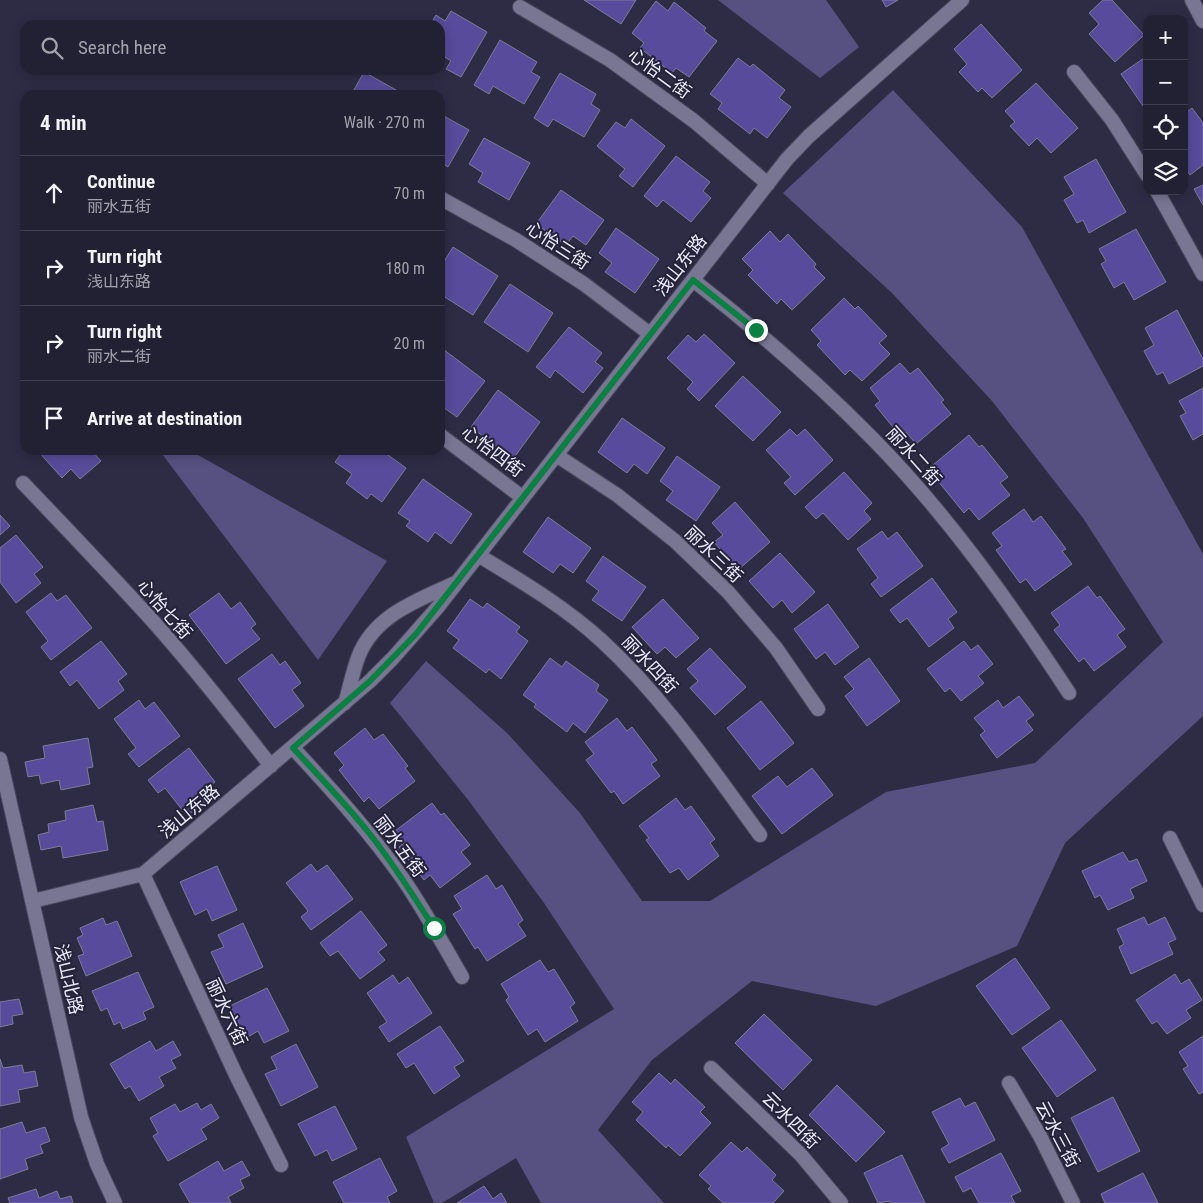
<!DOCTYPE html>
<html lang="en">
<head>
<meta charset="utf-8">
<style>
  :root { --surface:#222134; --page:#2e2e40; --text:#f1f3f6; --muted:#a2a3ac; --line:#3f3e4f }
  body { margin:0; font-family:"Roboto Condensed","Noto Sans SC",sans-serif; background:var(--page); color:var(--text) }
  .controls { position:absolute; right:15px; top:15px; display:grid; overflow:hidden; border-radius:10px; box-shadow:0 2px 12px #0003 }
  .controls button { width:45px; height:45px; display:grid; place-items:center; padding:0; border:0; border-bottom:1px solid var(--line); background:var(--surface); color:var(--text); font:25px sans-serif }
  .stop { position:absolute; width:15px; height:15px; margin:-11px; border:4px solid #0b8043; border-radius:50%; background:#fff }
  .stop.end { background:#0b8043; border-color:#fff; box-shadow:0 1px 5px #0008 }
  .list { margin:0; padding:0; list-style:none }
  h2 { display:flex; justify-content:space-between; align-items:center; height:65px; margin:0; padding:0 20px; font-size:21px }
  h2 small { font-size:16px; font-weight:400; color:var(--muted) }
  .list li { display:grid; grid-template-columns:32px 1fr auto; gap:15px; align-items:center; box-sizing:border-box; height:75px; padding:0 20px; border-top:1px solid var(--line) }
  .list b { display:block; font-size:19px; white-space:nowrap }
  .list p { margin:0; font-size:16px; white-space:nowrap; color:var(--muted) }
  .list em { font-size:16px; font-style:normal; color:var(--muted) }
  .icon { flex:none; width:28px; height:28px; fill:none; stroke:currentColor; stroke-width:2; stroke-linecap:round; stroke-linejoin:round }
  .map { position:relative; flex:none; width:1203px; height:1203px; overflow:hidden }
  .search { position:absolute; background:var(--surface); box-shadow:0 2px 12px #0003; left:20px; top:20px; width:425px; height:55px; display:flex; align-items:center; gap:12px; box-sizing:border-box; padding:0 18px; border-radius:15px; color:var(--muted); font-size:19px }
  .panel { position:absolute; background:var(--surface); box-shadow:0 2px 12px #0003; left:20px; top:90px; width:425px; height:365px; border-radius:15px }
  .map>svg:first-child { display:block }
  .green { fill:#565180 }
  .building { fill:#584b9b; stroke:#7d7b98 }
  .lines { fill:none; stroke-linecap:round; stroke-linejoin:round }
  .lane-casing { stroke:#4a475c; stroke-width:16 }
  .lane { stroke:#787693; stroke-width:14 }
  .route { stroke:#0b8043; stroke-width:6 }
  .labels { text-anchor:middle; dominant-baseline:central; stroke-width:4; stroke-linejoin:round; paint-order:stroke }
  .street-label { font-size:18px; fill:#eaeafa; stroke:#25223a }
</style>
</head>
<body>
<div class="map">
<svg width="1203" height="1203" viewBox="0 0 1203 1203">
  <rect width="100%" height="100%" fill="#2e2c45"/>
  <!-- green -->
  <path class="green" d="M718,0H826L859,47L820,78Z
    M893,90L1022,227L1203,554V716L1065,843L1017,946L876,1006L752,981L652,1060L598,1130L664,1203H541L516,1158L442,1203H434L406,1137L614,1009L544,903L469,801L390,703L426,661L507,733L580,813L642,901H710L886,792L1035,763L1163,642L1083,518L992,401L892,293L783,193Z
    M159,450H189L387,561L318,660Z"/>
  <!-- building -->
  <path class="building" d="M584,0H636L621,24Z
    M882,0H898L886,7Z
    M1103,0H1112L1144,35L1115,62L1089,34L1099,24L1089,13Z
    M656,1L668,11L674,2L706,28L704,31L717,41L689,77L676,68L672,73L640,48L644,43L632,33Z
    M451,11L487,32L461,77L446,69L451,61L440,54V25H430L436,15L445,21Z
    M981,24L1022,70L992,98L982,88L978,92L959,72L967,64L954,49Z
    M500,40L537,62L531,72L540,77L524,104L493,86L489,94L474,85Z
    M1147,56V103L1143,106L1121,74Z
    M738,58L750,67L753,64L785,90L779,98L791,107L767,138L754,128L750,134L718,109L722,103L710,94Z
    M364,72L405,95H351Z
    M560,73L596,94L591,104L600,110L584,137L553,119L548,127L534,118Z
    M1036,83L1078,128L1051,153L1037,138L1029,146L1010,126L1015,122L1005,111Z
    M1192,108L1203,123V165L1190,175L1184,167V114Z
    M440,114L469,130L448,167L440,162Z
    M631,119L665,146L633,187L619,176L625,169L597,146L616,122L625,128Z
    M484,138L530,163L509,200L478,182L483,173L469,164Z
    M676,156L710,182L703,191L711,198L691,222L663,200L657,207L644,196Z
    M1096,159L1126,212L1089,233L1083,220L1077,223L1064,200L1074,194L1064,177Z
    M1203,185V205L1194,189Z
    M561,190L604,220L586,245L573,236L566,245L536,224Z
    M616,228L659,259L635,293L605,272L612,263L599,253Z
    M1136,229L1166,282L1134,300L1124,282L1114,288L1101,264L1106,261L1099,249Z
    M770,231L780,242L788,234L816,264L814,267L825,278L792,310L781,299L777,304L748,275L753,270L742,259Z
    M453,247L498,276L473,315L440,294V268Z
    M510,284L553,313L528,352L484,322Z
    M844,298L855,309L858,306L887,336L879,343L890,354L862,381L850,370L845,375L817,345L821,341L811,330Z
    M1177,310L1203,359V366L1169,384L1163,372L1157,375L1144,351L1154,345L1145,328Z
    M569,327L602,353L595,362L603,368L583,393L555,370L550,378L536,367Z
    M704,334L735,363L699,401L687,389L693,382L667,358L688,335L696,342Z
    M443,349L485,381L457,417L440,405V352Z
    M900,363L910,374L918,368L944,400L941,402L951,414L916,444L906,432L901,437L875,405L880,401L870,388Z
    M743,376L781,412L753,441L715,406Z
    M1203,388V434L1193,440L1180,416L1186,413L1179,401Z
    M498,390L540,422L513,459L471,427Z
    M622,418L665,448L647,474L634,464L627,473L598,452Z
    M790,429L797,436L805,429L833,460L795,495L784,483L791,477L766,450Z
    M969,435L979,447L982,445L1008,477L1000,483L1010,495L979,520L969,508L964,513L938,481L943,477L933,465Z
    M40,450H91L101,461L80,479L71,469L62,478L38,451Z
    M344,450H381L406,468L382,502L371,494L367,499L346,483L352,474L335,462Z
    M677,456L720,487L696,521L666,500L673,491L660,481Z
    M844,472L872,503L864,511L871,519L848,540L823,513L816,519L805,507Z
    M423,479L472,514L451,544L435,532L428,542L406,526L410,521L398,513Z
    M735,502L770,542L738,570L714,542L723,535L712,523Z
    M1024,509L1033,522L1041,516L1066,549L1062,551L1072,564L1035,591L1026,579L1020,583L996,550L1002,546L992,533Z
    M0,515L10,526L0,535Z
    M548,517L591,548L573,573L560,564L553,573L523,552Z
    M882,531L888,539L897,532L923,566L881,597L871,584L878,578L857,549Z
    M16,535L43,567L34,574L41,583L16,603L0,582V548Z
    M780,553L815,592L792,613L782,600L773,608L749,581Z
    M603,556L646,587L622,621L592,600L599,591L586,581Z
    M932,578L957,612L948,619L954,628L929,647L907,618L900,623L890,610Z
    M1088,586L1097,598L1100,596L1125,629L1117,635L1126,647L1094,671L1084,658L1079,662L1054,630L1060,625L1051,613Z
    M51,593L57,601L66,595L92,628L51,660L41,647L48,641L26,612Z
    M219,593L231,609L240,602L256,624L251,628L260,639L226,664L189,615Z
    M470,599L483,608L487,603L520,627L516,632L528,641L501,679L489,669L486,673L453,648L459,640L447,631Z
    M663,599L699,638L676,658L665,647L657,654L632,627Z
    M828,604L859,647L835,665L825,652L816,659L794,629Z
    M101,641L127,674L118,681L124,690L99,709L77,680L70,686L60,672Z
    M964,641L971,650L978,645L993,664L978,676L984,683L961,701L950,688L945,692L927,669Z
    M710,648L746,687L715,715L690,688L698,681L687,669Z
    M272,654L280,665L285,661L301,683L292,690L304,706L275,728L238,679Z
    M550,658L562,667L566,661L599,685L596,691L608,700L585,733L573,723L567,732L534,707L536,704L523,695Z
    M869,658L900,701L867,726L845,696L854,689L844,677Z
    M1019,696L1034,715L1026,721L1033,730L997,758L980,735L985,731L974,718L998,700L1003,708Z
    M139,700L145,709L154,702L180,736L139,767L128,754L136,748L114,719Z
    M761,701L794,743L760,770L727,728Z
    M617,718L627,731L632,727L657,760L651,764L660,776L623,804L614,791L611,793L586,760L594,754L585,742Z
    M365,728L374,740L383,734L408,766L405,768L415,781L379,809L369,797L364,802L339,770L344,765L334,753Z
    M88,738L93,767L87,768L90,784L61,790L59,780L41,784L39,775L28,777L25,762L45,758L43,746Z
    M189,748L215,782L206,789L212,797L187,816L165,788L158,793L148,780Z
    M812,768L833,795L782,834L752,796L778,776L787,787Z
    M676,798L685,810L691,806L715,839L710,843L719,856L688,880L679,868L670,873L646,840L649,838L639,826Z
    M432,803L441,815L444,813L470,845L461,852L471,864L440,888L430,875L424,880L399,847L404,843L395,831Z
    M93,805L97,822L103,821L108,850L63,858L61,846L41,850L38,835L49,832L48,824L66,820L65,811Z
    M1123,852L1129,862L1137,859L1147,881L1130,889L1134,898L1108,910L1100,895L1095,898L1082,871Z
    M311,864L317,872L327,865L353,899L311,930L301,917L308,911L286,883Z
    M217,866L237,910L212,921L207,909L195,915L180,882Z
    M487,875L496,889L502,885L523,920L518,924L526,936L487,961L478,947L475,949L453,914L462,909L454,896Z
    M361,911L387,945L378,952L385,960L360,979L338,951L330,956L320,943Z
    M1144,917L1148,925L1165,917L1176,939L1168,943L1173,954L1131,974L1119,947L1124,944L1117,929Z
    M103,918L106,925L117,921L132,956L86,976L78,956L84,954L77,938L83,935L80,928Z
    M243,923L263,967L226,984L211,952L224,947L218,935Z
    M1015,958L1050,1008L1012,1035L976,986Z
    M540,960L548,972L554,969L575,1003L570,1007L578,1021L545,1042L537,1029L528,1035L506,1000L509,997L501,984Z
    M138,972L154,1007L143,1012L146,1019L123,1029L120,1022L114,1025L107,1008L101,1011L92,991Z
    M1175,974L1181,984L1189,979L1202,1000L1186,1010L1191,1018L1167,1034L1157,1021L1152,1024L1136,1000Z
    M393,975L399,984L408,977L432,1013L389,1042L379,1027L387,1022L367,993Z
    M267,988L289,1031L264,1043L258,1031L246,1038L230,1006Z
    M19,999L23,1014L12,1016L13,1024L0,1027V1002Z
    M764,1014L812,1060L783,1090L735,1043Z
    M1061,1020L1096,1070L1057,1097L1022,1048Z
    M440,1026L464,1061L454,1067L460,1076L434,1094L414,1063L406,1068L397,1054Z
    M1203,1036V1092L1199,1094L1183,1069L1188,1066L1179,1052Z
    M150,1041L156,1051L173,1041L181,1055L171,1060L176,1068L159,1077L164,1086L139,1101L130,1086L125,1089L110,1064Z
    M296,1044L318,1087L281,1106L265,1074L277,1069L271,1057Z
    M0,1059L3,1068L22,1065L24,1073L35,1071L38,1086L18,1090L20,1102L0,1106Z
    M659,1073L671,1084L675,1079L705,1107L700,1112L711,1123L680,1156L668,1145L666,1148L636,1120L643,1112L632,1102Z
    M837,1085L885,1132L856,1162L809,1115Z
    M1113,1097L1140,1151L1098,1172L1071,1118Z
    M960,1098L965,1107L975,1102L995,1140L949,1163L941,1149L949,1144L932,1112Z
    M197,1103L201,1110L211,1104L219,1118L201,1129L207,1139L168,1161L153,1136L158,1133L150,1118L175,1104L180,1112Z
    M335,1106L357,1149L332,1161L327,1150L315,1156L298,1124Z
    M22,1122L26,1133L45,1127L50,1141L40,1145L43,1153L25,1159L28,1169L0,1179V1129Z
    M731,1142L742,1152L747,1147L776,1175L772,1180L784,1191L773,1203H723L708,1189L711,1186L699,1175Z
    M1001,1153L1021,1191L1011,1196L1015,1203H979L971,1188L963,1192L955,1177Z
    M902,1155L925,1203H891L890,1201L878,1203L864,1173Z
    M380,1158L397,1191L387,1197L390,1203H344L333,1182Z
    M218,1161L224,1171L242,1161L250,1175L240,1180L244,1188L228,1197L231,1203H190L179,1184Z
    M1143,1173L1158,1203H1105L1101,1194Z
    M484,1186L493,1199L501,1193L507,1203H457Z
    M36,1189L39,1198L57,1191L60,1199L71,1196L73,1203H10L8,1198Z"/>
  <g class="lines">
    <defs>
      <path id="lane" d="M1192,0L1203,21
        M520,7L610,60L694,121L768,184
        M1074,72L1112,120L1147,175
        M1157,191L1203,274
        M440,198L516,240L584,284L650,334
        M693,280C756,329 816,381 872,438C948,515 1010,603 1069,693
        M440,435L522,497
        M556,455L617,495L675,541L728,592L776,648L818,709
        M23,483C66,528 109,573 151,619C193,666 232,716 271,766
        M478,555C521,581 565,607 602,641C664,698 711,768 760,835
        M345,703C350,687 353,670 359,655C376,614 419,600 455,583
        M293,748C332,790 370,832 403,879C425,911 443,944 462,977
        M0,759L81,1117L97,1164L115,1203
        M1170,838L1203,905
        M143,874L236,1075L281,1165
        M33,901L143,874L370,681L393,658L437,608L787,159L809,136L962,0
        M711,1068L801,1155L841,1203
        M1009,1083L1040,1136L1073,1203"/>
    </defs>
    <!-- lane casing -->
    <use href="#lane" class="lane-casing"/>
    <!-- lane -->
    <use href="#lane" class="lane"/>
  </g>
  <g class="lines">
    <!-- route -->
    <path class="route" d="M434,928C413,895 393,863 369,833C345,803 319,776 293,748L370,681L416,634L693,280L756,330"/>
  </g>
  <g class="labels">
    <!-- street labels -->
    <g class="street-label">
      <text transform="translate(660 73) rotate(36)">心怡二街</text>
      <text transform="translate(558 245) rotate(33)">心怡三街</text>
      <text transform="translate(680 265) rotate(-52)">浅山东路</text>
      <text transform="translate(493 451) rotate(37)">心怡四街</text>
      <text transform="translate(914 456) rotate(48)">丽水二街</text>
      <text transform="translate(714 554) rotate(44)">丽水三街</text>
      <text transform="translate(165 609) rotate(49)">心怡七街</text>
      <text transform="translate(650 664) rotate(47)">丽水四街</text>
      <text transform="translate(189 811) rotate(-40)">浅山东路</text>
      <text transform="translate(400 846) rotate(53)">丽水五街</text>
      <text transform="translate(69 979) rotate(77)">浅山北路</text>
      <text transform="translate(227 1012) rotate(65)">丽水六街</text>
      <text transform="translate(791 1120) rotate(45)">云水四街</text>
      <text transform="translate(1058 1134) rotate(62)">云水三街</text>
    </g>
  </g>
</svg>
<div class="controls">
<button>+</button>
<button>−</button>
<button><svg class="icon" aria-label="locate" viewBox="0 0 24 24"><circle cx="12" cy="12" r="6"/><path d="M12 2v4M12 18v4M2 12h4M18 12h4"/></svg></button>
<button><svg class="icon" aria-label="layers" viewBox="0 0 24 24"><path d="M12 4l9 5-9 5-9-5zM3 14l9 5 9-5"/></svg></button>
</div>
<div class="stop" style="left:434px;top:928px"></div>
<div class="stop end" style="left:756px;top:330px"></div>
<div class="search"><svg class="icon" aria-label="search" viewBox="0 0 24 24"><circle cx="10" cy="10" r="6"/><path d="M15 15l6 6"/></svg>Search here</div>
<section class="panel">
<h2>4 min<small>Walk · 270 m</small></h2>
<ul class="list">
<li><svg class="icon" aria-label="ahead" viewBox="0 0 24 24"><path d="M12 20V5M6 11l6-6 6 6"/></svg><div><b>Continue</b><p>丽水五街</p></div><em>70 m</em></li>
<li><svg class="icon" aria-label="right" viewBox="0 0 24 24"><path d="M7 20v-9h11M14 6l5 5-5 5"/></svg><div><b>Turn right</b><p>浅山东路</p></div><em>180 m</em></li>
<li><svg class="icon" aria-label="right" viewBox="0 0 24 24"><path d="M7 20v-9h11M14 6l5 5-5 5"/></svg><div><b>Turn right</b><p>丽水二街</p></div><em>20 m</em></li>
<li><svg class="icon" aria-label="arrive" viewBox="0 0 24 24"><path d="M6 21V4h12l-3 4 3 4H6"/></svg><div><b>Arrive at destination</b></div></li>
</ul>
</section>
</div>
</body>
</html>
